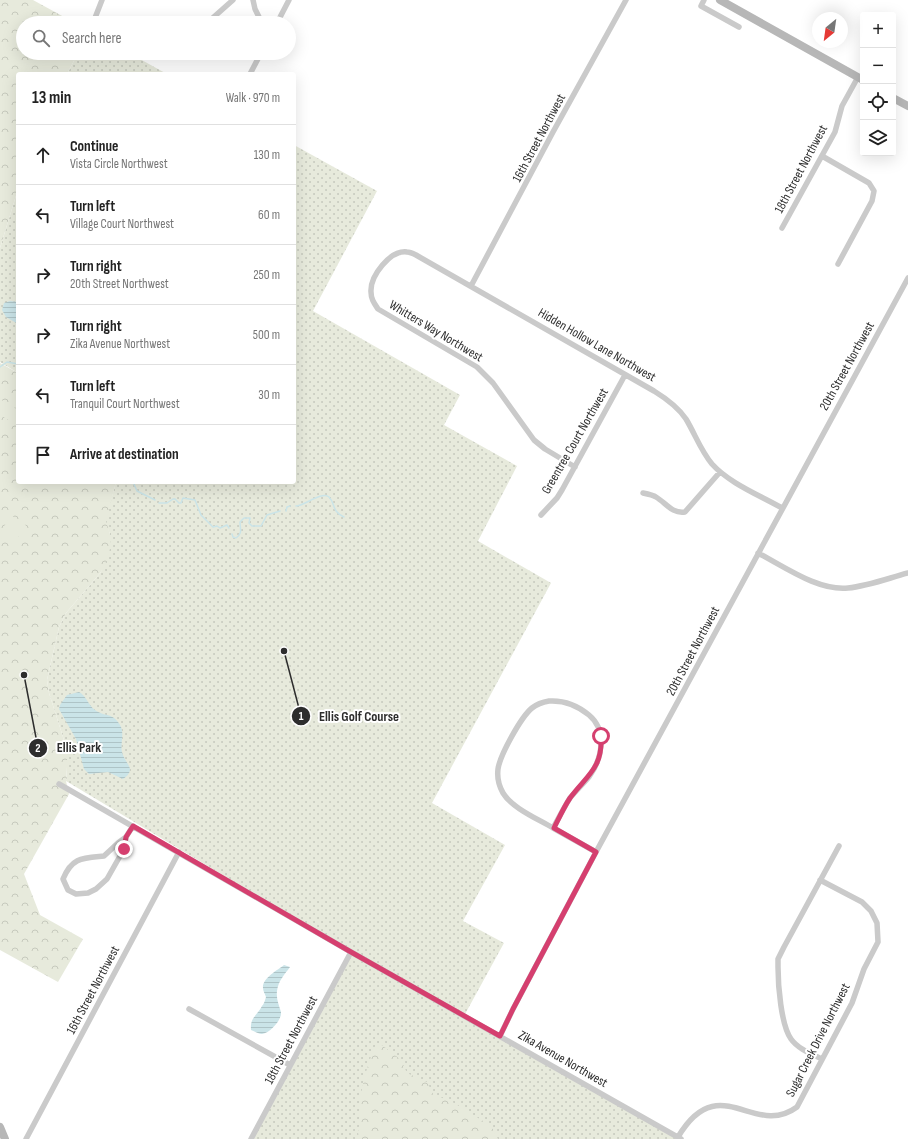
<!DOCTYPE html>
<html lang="en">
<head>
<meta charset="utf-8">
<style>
  :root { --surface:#fff; --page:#f6f6f6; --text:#222; --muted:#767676; --line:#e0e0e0 }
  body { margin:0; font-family:"Sofia Sans Condensed",sans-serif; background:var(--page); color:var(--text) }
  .controls { position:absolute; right:12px; top:12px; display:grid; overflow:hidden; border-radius:4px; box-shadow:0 4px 16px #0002 }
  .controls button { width:36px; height:36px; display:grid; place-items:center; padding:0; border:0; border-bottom:1px solid var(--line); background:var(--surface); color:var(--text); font:20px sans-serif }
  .compass { position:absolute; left:812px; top:12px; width:36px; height:36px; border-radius:50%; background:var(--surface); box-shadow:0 4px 16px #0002; rotate:209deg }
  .stop { position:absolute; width:12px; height:12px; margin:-9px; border:3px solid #d53f6f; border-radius:50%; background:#fff }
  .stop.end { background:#d53f6f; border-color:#fff; box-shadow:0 1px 4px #0008 }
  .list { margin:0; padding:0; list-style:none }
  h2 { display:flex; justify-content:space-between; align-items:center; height:52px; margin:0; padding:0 16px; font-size:17px }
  h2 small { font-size:13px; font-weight:400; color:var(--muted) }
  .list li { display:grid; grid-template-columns:26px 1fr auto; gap:12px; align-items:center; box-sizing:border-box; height:60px; padding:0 16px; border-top:1px solid var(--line) }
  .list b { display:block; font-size:15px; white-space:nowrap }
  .list p { margin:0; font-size:13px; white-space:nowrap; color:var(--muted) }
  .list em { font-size:13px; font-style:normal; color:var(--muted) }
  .icon { flex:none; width:22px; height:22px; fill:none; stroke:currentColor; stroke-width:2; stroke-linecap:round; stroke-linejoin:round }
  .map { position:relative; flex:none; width:908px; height:1139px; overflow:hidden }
  .search { position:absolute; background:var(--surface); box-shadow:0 4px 16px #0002; left:16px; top:16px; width:280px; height:44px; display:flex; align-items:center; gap:10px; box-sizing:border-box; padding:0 14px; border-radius:22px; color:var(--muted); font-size:15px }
  .panel { position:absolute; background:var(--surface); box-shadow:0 4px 16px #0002; left:16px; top:72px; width:280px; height:412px; border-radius:4px }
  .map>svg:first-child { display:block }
  .grass { fill:url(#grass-dots) }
  .forest { fill:url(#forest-crowns) }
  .pitch { fill:#e7eadc }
  .water { fill:url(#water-rules) }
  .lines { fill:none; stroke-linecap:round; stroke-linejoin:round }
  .stream { stroke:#cae4e8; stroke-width:1.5 }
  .street { stroke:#cacaca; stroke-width:5.5 }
  .secondary { stroke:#b7b7b7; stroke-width:8 }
  .route { stroke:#d53f6f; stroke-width:5 }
  .labels { text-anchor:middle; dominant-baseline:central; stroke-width:4; stroke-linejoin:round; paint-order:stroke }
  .street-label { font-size:13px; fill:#2d2d2d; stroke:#fff }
  .leader { fill:none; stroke:#2d2d2d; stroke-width:1.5 }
  .callout-dot { fill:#2d2d2d; stroke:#fff; stroke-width:1.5 }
  .mark-label { font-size:12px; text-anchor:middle; font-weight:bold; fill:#fff }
  .callout-label { font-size:14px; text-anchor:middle; font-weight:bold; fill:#2d2d2d; stroke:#fff; stroke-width:4; stroke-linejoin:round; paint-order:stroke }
</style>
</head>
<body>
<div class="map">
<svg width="908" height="1139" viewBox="0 0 908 1139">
  <defs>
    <pattern id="grass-dots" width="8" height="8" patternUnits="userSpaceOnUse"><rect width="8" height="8" fill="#e7eadc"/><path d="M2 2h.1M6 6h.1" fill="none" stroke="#c6c9bd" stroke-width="1.8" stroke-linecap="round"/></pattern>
    <pattern id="forest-crowns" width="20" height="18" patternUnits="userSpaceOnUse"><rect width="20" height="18" fill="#e7eadc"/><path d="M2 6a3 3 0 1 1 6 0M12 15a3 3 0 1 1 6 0" fill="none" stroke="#c6c9bd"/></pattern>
    <pattern id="water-rules" width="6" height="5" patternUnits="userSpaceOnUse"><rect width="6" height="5" fill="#cae4e8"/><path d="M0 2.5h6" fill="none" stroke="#aec4c7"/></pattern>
  </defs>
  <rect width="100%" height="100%" fill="#fff"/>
  <!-- grass -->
  <path class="grass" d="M78,53H129L167,74H67Z
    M294,145L377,191L313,311L460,395L444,425L517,466L478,541L551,583L432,803L505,845L463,921L504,943L464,1016L681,1139H251L351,952L66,781L67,767V751L63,737L49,693L47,680L59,627L66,613L101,572L110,534L105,521L116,482H294Z
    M18,189V373L0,362V248Z"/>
  <!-- forest -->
  <path class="forest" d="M0,0H33L75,23H23V53H78L67,74H18V189L0,248Z
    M0,363L18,373V482H116L106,521L110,534L111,545L107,560L101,572L66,613L59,627L47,680L49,693L63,737L67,751V767L66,781L69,794L24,874L40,915L83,939L58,982L0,950Z
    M382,1045L401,1060L407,1073L427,1082L433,1094L454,1103L491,1126L498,1139H359L358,1132L361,1114L360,1099L365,1075L374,1047Z"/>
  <!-- pitch -->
  <path class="pitch" d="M0,399L18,410V423L17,425L0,415Z
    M11,515L26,525L13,545L0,537V533Z"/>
  <!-- water -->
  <path class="water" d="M10,301L18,302V324L6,317L2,310L4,303Z
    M79,692C86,695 88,705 95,710C104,717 113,712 120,725C125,733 120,744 122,752C123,758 129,764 130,769C130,774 126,777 123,779L108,772L89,774L84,769L76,739L59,709L60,705L67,695Z
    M284,965L290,967C285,974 278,981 277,991C276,999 279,1005 281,1012C282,1020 270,1033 262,1034C258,1034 254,1031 251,1030C250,1017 257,1016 262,1006C264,1004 265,1000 266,997C265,994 263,991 263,988C262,978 278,970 284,965Z"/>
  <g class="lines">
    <!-- stream -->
    <path class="stream" d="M0,367L7,362L18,364
      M132,482L134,484L137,491L155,500
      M159,503H167L173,499H175L179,503H181L183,498L195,500L201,515L213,527L217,526L220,528L227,525L229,528
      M296,506C304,506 322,491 329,497C336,504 331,511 344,517
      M286,511L287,507L290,506
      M232,534L233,537L236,538C243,533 240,529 240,522L244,518H250L249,523L252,526H261L267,515L280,511"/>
    <!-- street -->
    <path class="street" d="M253,0L255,9L262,23
      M704,0L701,6L739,27
      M93,23L102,0
      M207,23L233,0
      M277,23L289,0
      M250,74L261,53
      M822,156L869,183L874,191L872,201L838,264
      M782,228L835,132L842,106L858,77
      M471,286L553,132L626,0
      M575,467L545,449L534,440L493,383L477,367L378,309C374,303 371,299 371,292C370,276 390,250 407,252C410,252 414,254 416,255L654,391C667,399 678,407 686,419C695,434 701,451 712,464C729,483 759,495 782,508
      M643,493C648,494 653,495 656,497C666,503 672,514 685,512L720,472
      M541,515L557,498L562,490L625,375
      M758,553C785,567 818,591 848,588C868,586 889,578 908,573
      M549,701C565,700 577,705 589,715C608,731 602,759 589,777C583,784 576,791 570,798C564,807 559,818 553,828C538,819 512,808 503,793C499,786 497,777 498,769C500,755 521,717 532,708C537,704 543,702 549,701Z
      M59,784L351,952L681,1139
      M553,828L596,852
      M126,837L118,843L104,856C83,858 72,857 63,879L68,890L76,894L88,893L96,889L107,879L124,849L126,837L133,826
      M189,1009L290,1065
      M500,1036L513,1009L596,852L908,278
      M822,1059C812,1054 798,1049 791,1039C781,1025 778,985 778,967V959L784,947L839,846
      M678,1137C719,1068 754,1139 797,1107L852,1003L864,969L878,942L877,923L871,911L862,902L820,880
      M26,1139L179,852
      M251,1139L351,952"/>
    <!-- secondary -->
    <path class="secondary" d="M720,0L863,80
      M893,98L908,106
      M0,1127L5,1139"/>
  </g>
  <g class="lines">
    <!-- route -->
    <path class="route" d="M124,849L126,837L133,826L351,952L500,1036L513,1009L596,852L554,828C559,818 564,807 570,798C587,775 603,768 601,736"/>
  </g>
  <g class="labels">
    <!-- street labels -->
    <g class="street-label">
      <text transform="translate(539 138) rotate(-62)">16th Street Northwest</text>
      <text transform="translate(801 169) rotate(-62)">18th Street Northwest</text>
      <text transform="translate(436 331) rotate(31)">Whitters Way Northwest</text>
      <text transform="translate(597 345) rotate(30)">Hidden Hollow Lane Northwest</text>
      <text transform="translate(847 366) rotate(-61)">20th Street Northwest</text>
      <text transform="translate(575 441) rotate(-60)">Greentree Court Northwest</text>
      <text transform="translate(693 651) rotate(-62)">20th Street Northwest</text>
      <text transform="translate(93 990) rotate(-62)">16th Street Northwest</text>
      <text transform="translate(291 1040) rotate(-62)">18th Street Northwest</text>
      <text transform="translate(818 1040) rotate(-63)">Sugar Creek Drive Northwest</text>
      <text transform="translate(563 1059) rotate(30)">Zika Avenue Northwest</text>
    </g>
  </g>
  <!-- callouts -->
  <path class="leader" d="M284 651L301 716M24 675L38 748"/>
  <g class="callout-dot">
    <circle cx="284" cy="651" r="4"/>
    <circle cx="24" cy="675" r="4"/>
    <circle cx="301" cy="716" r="10"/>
    <circle cx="38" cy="748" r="10"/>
  </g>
  <g class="mark-label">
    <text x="301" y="720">1</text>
    <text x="38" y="752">2</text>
  </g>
  <g class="callout-label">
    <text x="359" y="721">Ellis Golf Course</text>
    <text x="79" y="752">Ellis Park</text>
  </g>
</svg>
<div class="controls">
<button>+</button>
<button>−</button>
<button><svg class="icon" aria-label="locate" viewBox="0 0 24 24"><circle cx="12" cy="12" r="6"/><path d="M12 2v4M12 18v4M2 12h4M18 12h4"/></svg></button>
<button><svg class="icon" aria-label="layers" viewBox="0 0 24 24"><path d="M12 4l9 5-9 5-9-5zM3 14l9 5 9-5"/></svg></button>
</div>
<svg class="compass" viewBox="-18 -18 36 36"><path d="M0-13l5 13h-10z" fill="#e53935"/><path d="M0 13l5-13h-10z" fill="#767676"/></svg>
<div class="stop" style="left:601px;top:736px"></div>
<div class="stop end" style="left:124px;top:849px"></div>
<div class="search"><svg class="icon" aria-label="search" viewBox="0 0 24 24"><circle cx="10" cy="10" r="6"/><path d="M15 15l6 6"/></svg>Search here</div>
<section class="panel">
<h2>13 min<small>Walk · 970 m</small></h2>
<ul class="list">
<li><svg class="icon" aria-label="ahead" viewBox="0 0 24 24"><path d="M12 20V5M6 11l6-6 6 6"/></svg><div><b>Continue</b><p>Vista Circle Northwest</p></div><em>130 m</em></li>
<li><svg class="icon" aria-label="left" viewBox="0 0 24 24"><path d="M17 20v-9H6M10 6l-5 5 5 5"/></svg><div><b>Turn left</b><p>Village Court Northwest</p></div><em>60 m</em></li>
<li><svg class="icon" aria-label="right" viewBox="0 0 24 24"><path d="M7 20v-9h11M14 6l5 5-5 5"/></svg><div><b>Turn right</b><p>20th Street Northwest</p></div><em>250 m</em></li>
<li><svg class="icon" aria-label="right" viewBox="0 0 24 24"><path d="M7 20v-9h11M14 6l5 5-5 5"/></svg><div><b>Turn right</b><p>Zika Avenue Northwest</p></div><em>500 m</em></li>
<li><svg class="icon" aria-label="left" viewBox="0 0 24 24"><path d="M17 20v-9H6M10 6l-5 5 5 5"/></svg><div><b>Turn left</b><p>Tranquil Court Northwest</p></div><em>30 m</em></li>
<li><svg class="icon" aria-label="arrive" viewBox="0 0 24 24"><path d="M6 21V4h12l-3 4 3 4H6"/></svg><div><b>Arrive at destination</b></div></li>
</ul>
</section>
</div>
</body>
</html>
